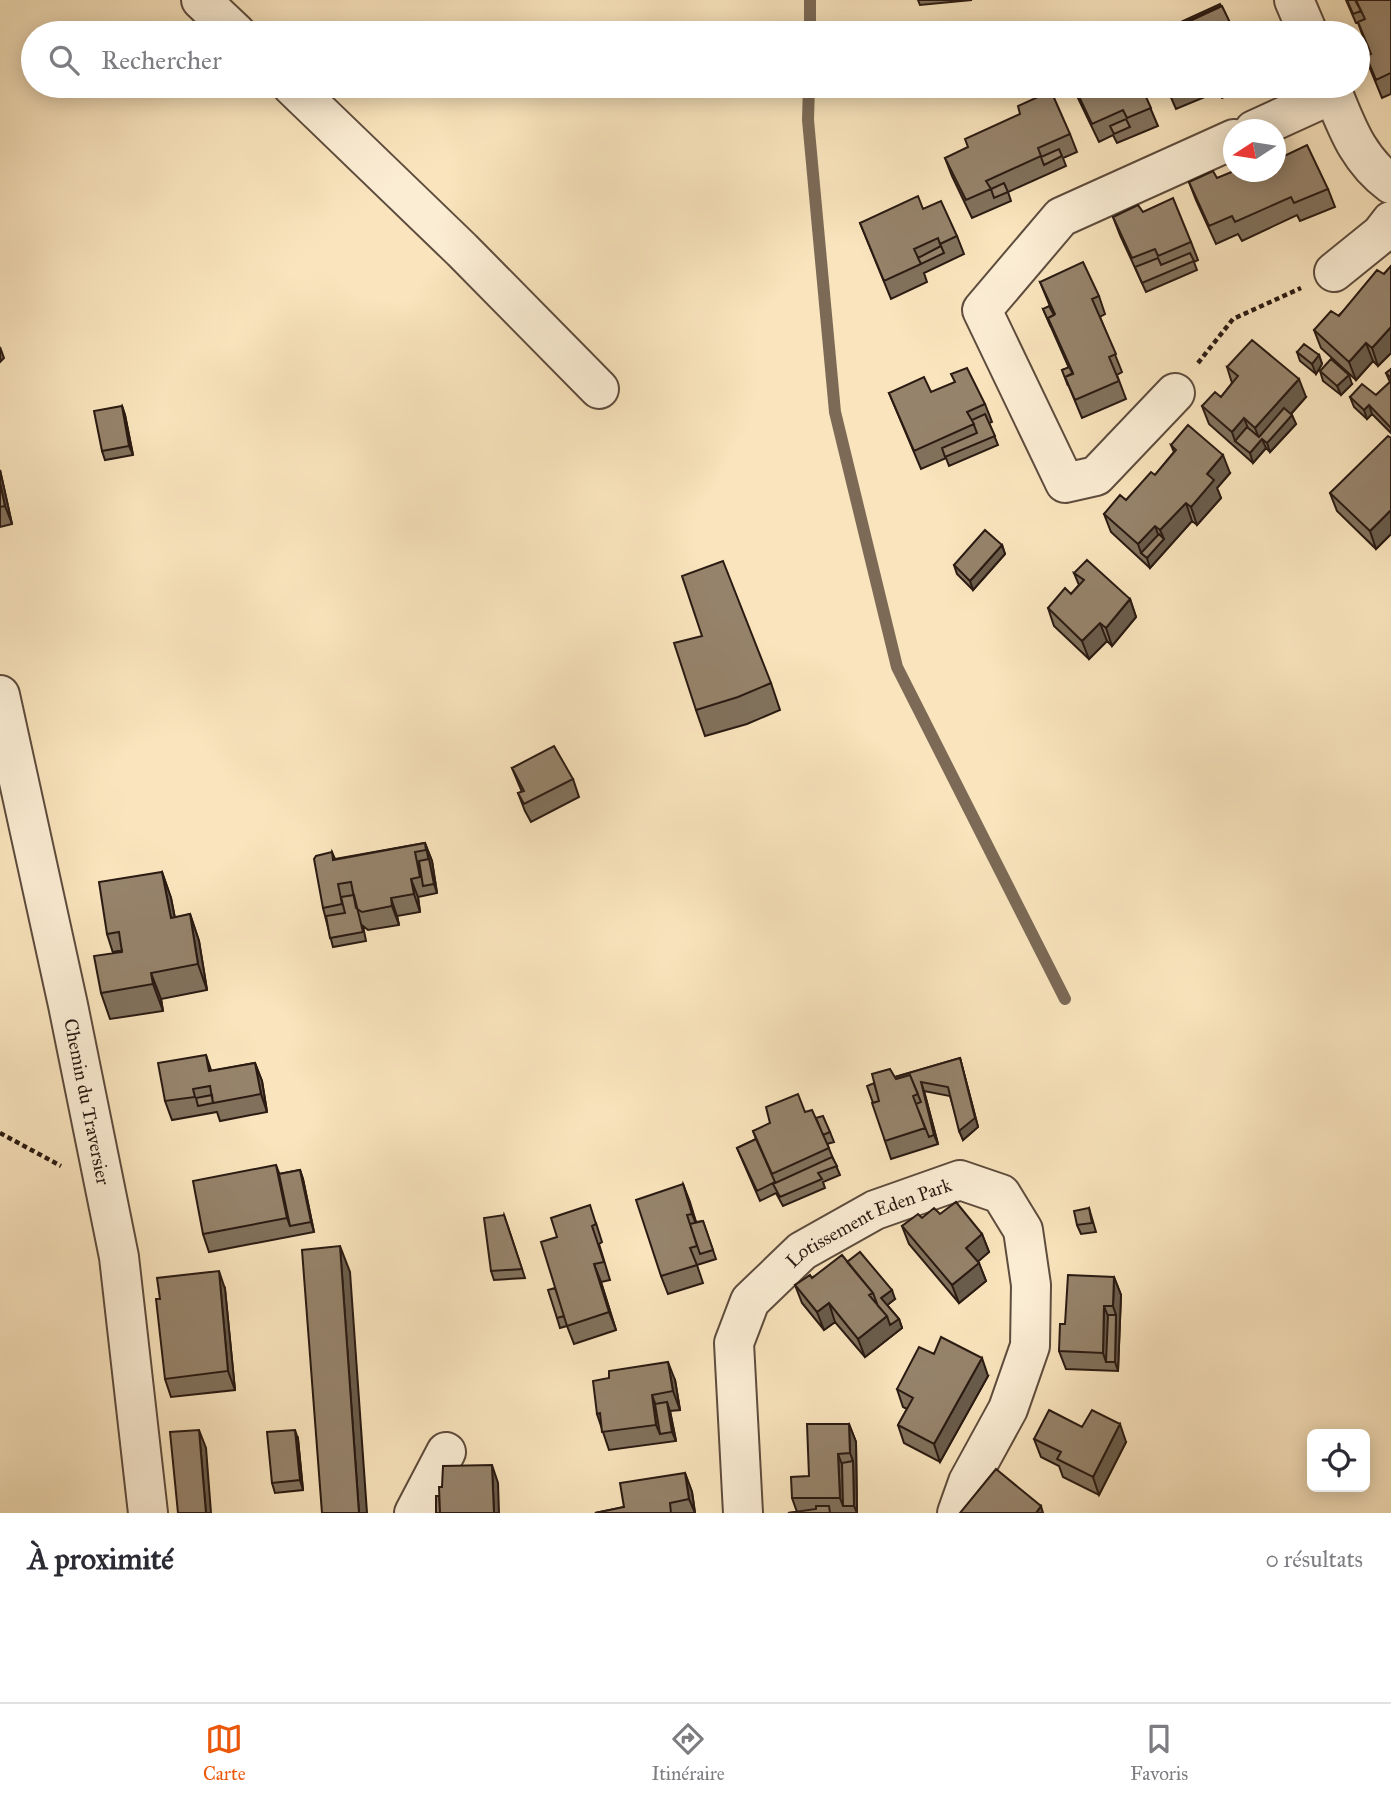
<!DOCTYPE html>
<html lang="fr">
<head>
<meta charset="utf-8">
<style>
  :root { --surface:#fff; --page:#f2f2f3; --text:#2b2b33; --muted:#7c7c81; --line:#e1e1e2; --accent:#ea580c }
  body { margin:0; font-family:"IM FELL Great Primer",serif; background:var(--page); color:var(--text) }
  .controls { position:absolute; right:21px; bottom:21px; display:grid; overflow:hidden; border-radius:10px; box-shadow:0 4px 18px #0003 }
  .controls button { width:63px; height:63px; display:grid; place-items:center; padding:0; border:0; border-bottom:2px solid var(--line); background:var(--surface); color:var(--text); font:35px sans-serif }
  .compass { position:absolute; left:1223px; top:119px; width:63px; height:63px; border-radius:50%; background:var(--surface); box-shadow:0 4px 18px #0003; rotate:258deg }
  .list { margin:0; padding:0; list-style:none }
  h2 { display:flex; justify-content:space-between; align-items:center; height:91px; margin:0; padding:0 28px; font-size:30px }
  h2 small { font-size:23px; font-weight:400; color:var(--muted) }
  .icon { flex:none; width:38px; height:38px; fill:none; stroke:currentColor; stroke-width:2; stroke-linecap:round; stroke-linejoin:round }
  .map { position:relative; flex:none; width:1391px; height:1513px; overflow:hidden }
  .search { position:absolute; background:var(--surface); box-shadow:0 4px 18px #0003; left:21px; right:21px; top:21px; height:77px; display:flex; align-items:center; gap:18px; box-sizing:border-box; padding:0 24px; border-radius:38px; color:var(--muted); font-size:26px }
  .sheet { height:189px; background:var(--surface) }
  nav { display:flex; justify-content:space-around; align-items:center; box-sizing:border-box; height:98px; border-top:2px solid var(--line); background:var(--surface); font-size:19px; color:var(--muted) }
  nav a { display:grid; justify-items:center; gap:4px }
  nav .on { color:var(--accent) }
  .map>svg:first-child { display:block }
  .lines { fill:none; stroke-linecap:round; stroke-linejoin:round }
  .stream { stroke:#7c6a56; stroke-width:12 }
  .minor-casing { stroke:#5e4c3d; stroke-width:42 }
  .path { stroke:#2a1a12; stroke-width:4.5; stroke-dasharray:5 3.5; stroke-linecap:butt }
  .minor { stroke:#fbedd4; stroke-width:38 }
  .wall { fill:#81715c; stroke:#2a1a12; stroke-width:2 }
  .shaded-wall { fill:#695c4b; stroke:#2a1a12; stroke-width:2 }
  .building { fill:#96836b; stroke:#2a1a12; stroke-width:2 }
  .labels { text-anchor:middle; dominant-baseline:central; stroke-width:7; stroke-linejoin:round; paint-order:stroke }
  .street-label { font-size:19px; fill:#2a1a12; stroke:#fbedd4 }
</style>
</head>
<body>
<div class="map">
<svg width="1391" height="1513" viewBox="0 0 1391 1513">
  <rect width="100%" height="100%" fill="#f9e4bd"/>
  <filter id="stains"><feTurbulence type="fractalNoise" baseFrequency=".00286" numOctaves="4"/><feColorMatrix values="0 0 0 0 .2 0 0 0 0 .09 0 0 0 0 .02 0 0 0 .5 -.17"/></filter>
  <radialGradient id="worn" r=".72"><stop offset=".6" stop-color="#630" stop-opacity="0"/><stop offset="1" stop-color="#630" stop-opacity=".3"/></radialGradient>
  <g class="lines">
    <!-- stream -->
    <path class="stream" d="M810,33V0
      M809,86L808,120L835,412L897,667L1065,999"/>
    <defs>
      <g id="minor">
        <path d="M201,0L236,33"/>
        <path d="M1294,0L1308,33"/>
        <path d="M292,86L462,250L599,389"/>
        <path d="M1330,86C1346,124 1356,158 1391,184"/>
        <path d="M1254,130L1333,94"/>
        <path d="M1334,272L1381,234L1391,221"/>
        <path d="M1175,393L1096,476L1065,483L982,310L1061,217L1234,139"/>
        <path id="s1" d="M0,695L68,1005L119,1257L148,1513"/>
        <path d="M414,1513L446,1452"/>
        <path id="s2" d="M743,1513L734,1343L750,1301L802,1251L875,1210L960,1180L1001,1194L1023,1230L1031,1285L1030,1346L1008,1409L968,1482L957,1513"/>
      </g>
    </defs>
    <!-- minor casing -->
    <use href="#minor" class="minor-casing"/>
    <!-- path -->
    <path class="path" d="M1198,363L1233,319L1301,288
      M0,1133L61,1166"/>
    <!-- minor -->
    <use href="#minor" class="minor"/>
  </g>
  <!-- wall -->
  <path class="wall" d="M918,0H972L920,5Z
    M1346,0H1391V94L1382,98L1362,49L1367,47L1358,23H1356Z
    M1073,86H1141L1158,126L1117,143L1113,135L1099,142L1078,98Z
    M1166,86H1215L1217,92L1176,109Z
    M1215,86H1249L1222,98Z
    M1070,134L1077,152L1063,158L1066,166L1008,192L1011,201L972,218L952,176L945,158Z
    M1217,178L1328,189L1335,207L1300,221L1297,215L1242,241L1238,234L1216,244L1196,200L1189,182Z
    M923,209L957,236L964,254L924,273L927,282L891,299L860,223Z
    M1143,212L1191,242L1198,260L1194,262L1197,270L1146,292L1120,235L1113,217Z
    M1391,266V353L1378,366L1373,361L1356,380L1321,348L1314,330L1338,316L1384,274Z
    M1040,282L1099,296L1105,314L1100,317L1122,372L1117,375L1126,399L1082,418L1062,370L1069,368L1043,309L1052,311Z
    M1297,352L1319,355L1322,364L1316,374L1300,361Z
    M1227,367L1306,397L1291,414L1296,424L1270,452L1266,448L1253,463L1209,424L1202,406L1221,397L1232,383Z
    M1391,369V433L1372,414L1367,419L1354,407L1350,397L1376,395L1390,382L1386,373Z
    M1320,371L1352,384L1341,395L1323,381Z
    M931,392L985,404L992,422L989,423L998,445L949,466L946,458L921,469L889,393Z
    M122,406L125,415L133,455L105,460L102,451Z
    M1391,438V534L1376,549L1337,511L1330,493Z
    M1171,445L1230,473L1217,488L1221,498L1197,525L1192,521L1150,568L1111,532L1104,514L1126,500L1155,475L1174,452Z
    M0,470L12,524L0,527Z
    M1002,545L1005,554L973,590L957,574L954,565Z
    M1074,573L1130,599L1136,617L1112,646L1107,641L1089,659L1054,626L1048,608L1071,594L1079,585Z
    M771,683L780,710L747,724L705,736L696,710Z
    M512,768L573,779L579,797L531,822L525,811L518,793L522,792Z
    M425,843L432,861L437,893L418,897L420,912L397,916L399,925L368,930L363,926L366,941L333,947L323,908L332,852L335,859Z
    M162,872L171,898L175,918L190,914L199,941L207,990L161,999L163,1011L110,1019L101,993L113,953L107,934Z
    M960,1058L978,1127L963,1140L950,1096L924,1091L938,1144L891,1159L885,1141L874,1083Z
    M255,1063L262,1081L267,1112L220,1121L217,1112L172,1120L165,1101L212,1071Z
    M805,1112L816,1118L830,1132L834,1142L827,1144L840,1175L823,1182L825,1188L783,1206L776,1193L760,1201L737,1148L756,1139L753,1131Z
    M300,1170L303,1179L314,1232L209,1252L203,1234L279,1174Z
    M683,1184L696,1222L703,1221L716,1259L697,1265L703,1283L668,1294L661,1276Z
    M1089,1208L1096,1232L1081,1234L1077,1225Z
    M504,1215L525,1278L494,1280L491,1271Z
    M922,1218L982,1234L989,1252L978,1261L986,1281L959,1303L909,1244L902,1226Z
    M596,1223L602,1242L599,1244L610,1280L601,1282L616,1330L574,1344L567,1326L560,1328L557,1318L555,1288L557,1237Z
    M847,1262L895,1299L887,1305L899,1319L902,1328L865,1357L835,1322L824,1330L802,1303L795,1285Z
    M1114,1277L1121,1295L1118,1371L1066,1369L1059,1351L1065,1324Z
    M225,1289L235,1390L171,1397L165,1379Z
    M988,1376L940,1462L904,1443L898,1425L907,1409L903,1407L897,1389Z
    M675,1380L680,1410L670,1411L676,1441L609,1450L597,1414Z
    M849,1424L856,1442L857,1513H788L797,1512L792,1498Z
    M1082,1427L1126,1442L1099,1495L1063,1477L1059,1466L1041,1457L1034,1439Z
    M298,1439L303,1490L275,1493L272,1483Z
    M685,1473L692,1492L695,1513H595L624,1507Z"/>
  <!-- shaded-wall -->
  <path class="shaded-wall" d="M1391,327V353L1378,366L1372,348Z
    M1366,343L1373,361L1356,380L1349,362Z
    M0,347L4,358L0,362Z
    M1319,355L1322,364L1316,374L1312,364Z
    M1349,375L1352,384L1341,395L1337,386Z
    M1299,379L1306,397L1266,442L1262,439L1266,448L1253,463L1250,453L1260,441L1255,428Z
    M1369,405L1372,414L1367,419L1364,410Z
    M122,406L125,415L133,455L129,446Z
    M1292,415L1296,424L1270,452L1267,443Z
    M1244,418L1251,436L1235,441L1232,432Z
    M1223,455L1230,473L1217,488L1221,498L1197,525L1191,507L1207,474Z
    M0,470L12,524L5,506L0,483Z
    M1186,503L1192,521L1150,568L1147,558L1141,553L1138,544L1155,526L1161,542L1164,539L1160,530Z
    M1391,510V534L1376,549L1370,531Z
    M1002,545L1005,554L973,590L970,581Z
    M1130,599L1136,617L1112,646L1106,628Z
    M1100,623L1107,641L1089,659L1082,641Z
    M425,843L432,861L437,893L434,884Z
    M162,872L171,898L180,945L171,918Z
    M411,879L418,897L420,912L414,894Z
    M391,898L397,916L399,925L392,906Z
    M190,914L199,941L207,990L198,964Z
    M151,973L161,999L163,1011L153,984Z
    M206,1055L212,1073L209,1071Z
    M960,1058L978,1127L963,1140L959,1131Z
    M255,1063L262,1081L267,1112L261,1094Z
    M921,1082L924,1091L938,1144L934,1135Z
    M276,1165L283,1183L290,1226L287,1218Z
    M300,1170L303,1179L314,1232L311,1222Z
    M683,1184L690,1202L699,1232L692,1214Z
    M982,1234L989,1252L973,1266L966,1248Z
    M340,1246L350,1272L367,1513H359Z
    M979,1263L986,1281L959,1303L952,1285Z
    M594,1264L601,1282L616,1330L609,1312Z
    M219,1271L225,1289L235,1390L228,1371Z
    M1114,1277L1121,1295L1118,1371L1115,1362L1116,1315L1113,1306Z
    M892,1290L895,1299L885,1307L881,1298Z
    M829,1303L835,1322L824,1330L817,1312Z
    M1104,1306L1111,1324L1106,1362L1103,1353Z
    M887,1316L899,1319L902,1328L865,1357L858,1339Z
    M982,1358L988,1376L940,1462L934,1444Z
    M668,1362L675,1380L680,1410L673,1391Z
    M652,1395L659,1414L660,1434L656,1425Z
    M667,1402L670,1411L676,1441L672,1432Z
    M849,1424L856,1442L857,1513L854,1506L853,1461L850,1453Z
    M1120,1424L1126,1442L1099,1495L1093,1477Z
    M199,1430L206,1448L211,1513H206Z
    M295,1430L298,1439L303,1490L300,1480Z
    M838,1454L845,1472L843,1506L840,1498Z
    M492,1465L498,1483L499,1513H494Z
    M685,1473L692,1492L695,1513L689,1499Z
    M1041,1506L1043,1513H1036Z"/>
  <!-- building -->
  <path class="building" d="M1347,0H1355L1361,11L1353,14Z
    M1356,0H1391V73L1376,80L1366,56L1371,54L1358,22L1365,19Z
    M1220,4L1221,6L1162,33L1161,31Z
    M1222,6L1235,33H1164Z
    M1368,46L1371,54L1366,56L1369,65L1362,49Z
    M1074,86H1141L1151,108L1127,118L1123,110L1092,124Z
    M1168,86H1182L1170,91Z
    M1187,86H1207L1190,93Z
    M1051,91L1070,134L1038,148L1041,156L986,181L991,189L966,200L945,158L968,147L965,139L1020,114L1018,106Z
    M1126,119L1130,127L1114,134L1110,126Z
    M1307,145L1328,189L1294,203L1291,197L1235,222L1232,216L1209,226L1189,182L1213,171L1217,178L1234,171L1276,172V160Z
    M1059,149L1062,156L1044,165L1041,157Z
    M1004,183L1008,192L994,198L991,189L989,190Z
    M918,196L923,209L941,201L957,236L940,244L938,238L914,249L921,264L884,281L860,223Z
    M1173,198L1191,242L1158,256L1155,249L1132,258L1113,217L1138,205L1143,212Z
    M941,246L944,253L921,264L918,258Z
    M1190,253L1194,261L1142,283L1135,267L1158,258L1161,265Z
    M1083,262L1099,296L1092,299L1116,354L1109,357L1119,381L1075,400L1065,377L1073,373L1048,318L1055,314L1040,282Z
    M1391,266V327L1372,348L1366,343L1349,362L1314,330L1331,311L1339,316L1377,270L1384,274Z
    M1049,306L1054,315L1048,318L1051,327L1043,309Z
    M1252,340L1299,379L1255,428L1244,418L1232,432L1202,406L1215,392L1221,397L1238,376L1227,367Z
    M1304,344L1319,355L1312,364L1297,352Z
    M1331,359L1349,375L1337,386L1320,371Z
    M1069,367L1073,374L1065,377L1068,386L1062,370Z
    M967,368L985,404L967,412L974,424L914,451L889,393L924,377L931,392L955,382L951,374Z
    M1391,369V378L1386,373Z
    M1390,382L1391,384V428L1369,405L1364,410L1350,397L1362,384L1376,395Z
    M122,406L129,446L102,451L94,411Z
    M1284,408L1292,415L1267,443L1262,439L1250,453L1235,441L1247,427L1259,437Z
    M985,414L995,436L945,457L942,448L977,433L972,420Z
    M1188,425L1223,455L1207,474L1214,480L1191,507L1186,503L1160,530L1155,526L1138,544L1104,514L1120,495L1126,500L1151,472L1155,475L1176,450L1171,445Z
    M1388,436L1391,438V510L1370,531L1330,493Z
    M0,483L5,506L0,507Z
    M985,530L1002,545L970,581L954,565Z
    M1159,534L1164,539L1147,558L1141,553Z
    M1087,560L1130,599L1106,628L1100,623L1082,641L1048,608L1065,588L1071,594L1084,580L1074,573Z
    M723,561L771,683L738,697L696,710L674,643L702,636L682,576Z
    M554,746L573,779L524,804L518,793L524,791L512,768Z
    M425,843L426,850L415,852L420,877L411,879L414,894L391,898L392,906L362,912L356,908L351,882L338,884L342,904L323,908L314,859L316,856L332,852L333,860Z
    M429,859L434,884L423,886L419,861Z
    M162,872L171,918L190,914L198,964L151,973L153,984L101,993L94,956L122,952L119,932L107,934L99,882Z
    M354,895L363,932L330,938L326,916L345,913L341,897Z
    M122,950V952L113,953V952Z
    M206,1055L209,1071L255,1063L261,1094L213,1103L210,1086L193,1089L195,1097L165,1101L158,1063Z
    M960,1058L975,1118L959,1131L948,1087L921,1082L934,1135L929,1137L916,1104L921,1102L910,1075L896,1079L895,1077Z
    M890,1069L896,1079L910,1075L918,1094L913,1096L925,1128L885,1141L872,1103L879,1101L872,1074Z
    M874,1083L879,1101L873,1103L867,1086Z
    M798,1094L805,1112L812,1110L829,1148L772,1174L753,1131L770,1123L766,1107Z
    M212,1095L213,1103L198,1106L196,1098Z
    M823,1116L830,1132L823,1135L816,1118Z
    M756,1139L775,1182L757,1191L737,1148Z
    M832,1157L837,1166L818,1173L822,1179L780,1197L773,1184Z
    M276,1165L287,1218L203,1234L193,1181Z
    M300,1170L311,1222L290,1226L279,1174Z
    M683,1184L692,1214L687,1215L697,1246L690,1248L697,1265L661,1276L636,1200Z
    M956,1202L982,1234L966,1248L979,1263L952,1285L902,1226L918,1214L922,1218L934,1208L940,1214Z
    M590,1205L596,1224L592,1226L604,1262L594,1264L609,1312L567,1326L541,1242L557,1237L551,1218Z
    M1089,1208L1092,1223L1077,1225L1074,1211Z
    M504,1215L522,1269L491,1271L484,1218Z
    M703,1221L713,1250L700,1254L690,1224Z
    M340,1246L359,1513H322L302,1250Z
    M860,1252L892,1290L881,1298L899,1319L890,1325L887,1316L878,1306L873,1293L847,1262Z
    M842,1255L873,1293L869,1295L887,1316L858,1339L829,1303L817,1312L795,1285L810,1275L812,1278Z
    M219,1271L228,1371L165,1379L156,1299H160L157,1278Z
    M1068,1275L1114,1277L1113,1306H1104L1103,1353L1059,1351L1060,1324H1065Z
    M555,1288L564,1316L557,1318L548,1290Z
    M1108,1315H1116L1115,1362H1106Z
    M941,1337L982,1358L934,1444L898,1425L913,1398L897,1389L919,1347L934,1354Z
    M668,1362L673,1391L652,1395L656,1425L602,1432L600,1413L597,1414L593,1381L609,1378V1371Z
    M667,1402L672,1432L660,1434L655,1404Z
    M1049,1410L1082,1427L1092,1410L1120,1424L1093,1477L1057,1459L1061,1452L1034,1439Z
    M807,1424H849L850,1453L838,1454L840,1498H792L791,1477L809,1476Z
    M199,1430L206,1513H178L170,1432Z
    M295,1430L300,1480L272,1483L267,1432Z
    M853,1461L854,1506H843L842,1463Z
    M492,1465L494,1513H440L439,1487H442L443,1466Z
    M996,1469L1041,1506L1036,1513H960Z
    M685,1473L689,1499L670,1503L671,1513H595L624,1507L620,1483Z
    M436,1496H439L440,1513H436Z
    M816,1506H829L830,1513H788L816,1509Z"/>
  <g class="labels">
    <!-- street labels -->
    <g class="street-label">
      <text stroke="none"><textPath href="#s1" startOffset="416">Chemin du Traversier</textPath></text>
      <text stroke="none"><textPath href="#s2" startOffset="360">Lotissement Eden Park</textPath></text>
    </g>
  </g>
  <rect width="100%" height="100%" filter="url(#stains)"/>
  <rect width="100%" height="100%" fill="url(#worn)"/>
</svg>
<div class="controls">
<button><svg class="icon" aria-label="locate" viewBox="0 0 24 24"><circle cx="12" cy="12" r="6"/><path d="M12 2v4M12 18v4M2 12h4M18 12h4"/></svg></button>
</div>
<svg class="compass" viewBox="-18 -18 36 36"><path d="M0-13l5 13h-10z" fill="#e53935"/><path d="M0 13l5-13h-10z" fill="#7c7c81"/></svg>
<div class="search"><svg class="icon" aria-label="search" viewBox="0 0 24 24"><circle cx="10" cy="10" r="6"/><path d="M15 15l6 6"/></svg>Rechercher</div>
</div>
<section class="sheet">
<h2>À proximité<small>0 résultats</small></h2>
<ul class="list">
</ul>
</section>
<nav>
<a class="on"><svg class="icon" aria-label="map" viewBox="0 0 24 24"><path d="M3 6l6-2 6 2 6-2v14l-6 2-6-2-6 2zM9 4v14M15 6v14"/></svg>Carte</a>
<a><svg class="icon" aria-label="directions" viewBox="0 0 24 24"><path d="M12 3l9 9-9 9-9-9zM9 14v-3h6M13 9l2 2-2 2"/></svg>Itinéraire</a>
<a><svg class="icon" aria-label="saved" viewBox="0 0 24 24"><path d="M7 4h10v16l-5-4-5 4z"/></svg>Favoris</a>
</nav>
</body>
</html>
